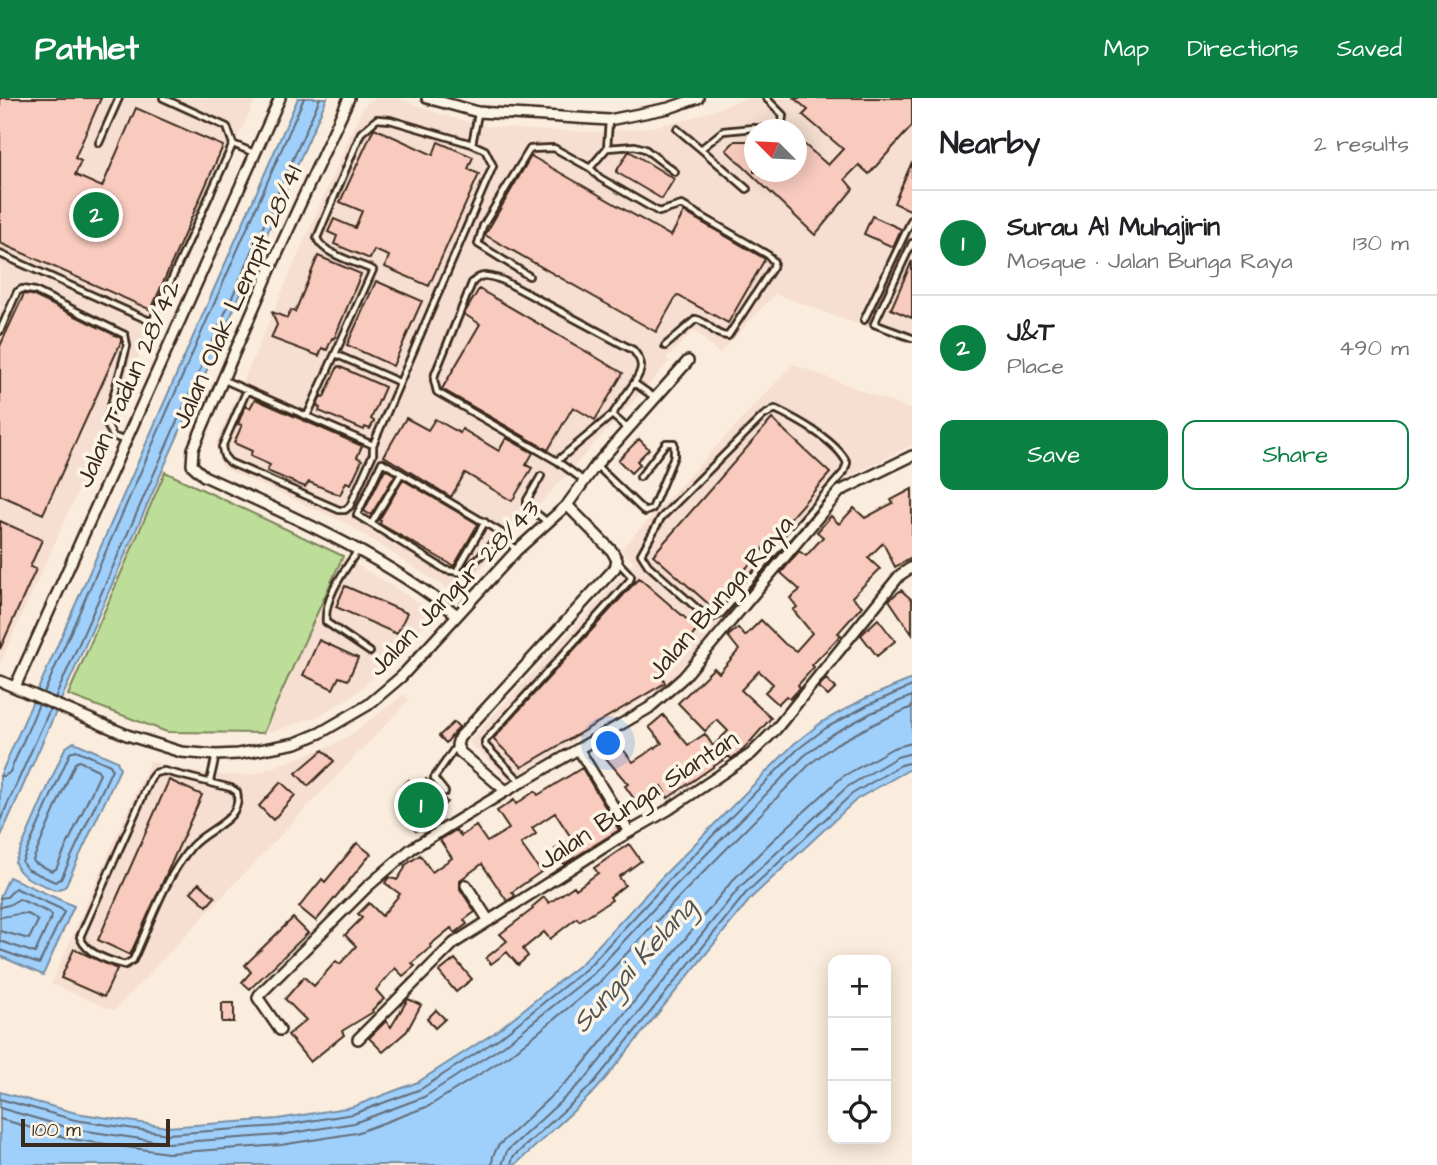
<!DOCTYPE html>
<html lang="en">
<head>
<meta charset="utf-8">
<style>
  :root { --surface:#fff; --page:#f6f6f6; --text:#202124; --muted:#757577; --line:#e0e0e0; --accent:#0b8043 }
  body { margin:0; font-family:"Architects Daughter",sans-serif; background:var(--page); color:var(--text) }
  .controls { position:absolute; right:21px; bottom:21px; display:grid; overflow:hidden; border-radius:14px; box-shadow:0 4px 18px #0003 }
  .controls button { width:63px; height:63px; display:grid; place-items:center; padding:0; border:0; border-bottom:2px solid var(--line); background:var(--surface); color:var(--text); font:35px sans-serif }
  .compass { position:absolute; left:744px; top:21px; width:63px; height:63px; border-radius:50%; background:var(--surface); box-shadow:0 4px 18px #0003; rotate:294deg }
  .scale { position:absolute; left:21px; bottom:18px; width:149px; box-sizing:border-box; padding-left:7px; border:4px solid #3b2a1e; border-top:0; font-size:19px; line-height:24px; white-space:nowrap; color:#3b2a1e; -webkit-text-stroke:5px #fcf5e5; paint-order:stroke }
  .you { position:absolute; left:609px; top:646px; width:24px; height:24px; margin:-18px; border:5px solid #fff; border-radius:50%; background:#1a73e8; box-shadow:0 0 0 10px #1a73e833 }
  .badge { display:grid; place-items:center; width:46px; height:46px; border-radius:50%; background:var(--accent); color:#fff; font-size:23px; font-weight:700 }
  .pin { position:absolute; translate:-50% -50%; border:4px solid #fff; box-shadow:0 2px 7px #0006 }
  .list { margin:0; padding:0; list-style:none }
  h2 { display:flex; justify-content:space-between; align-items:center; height:91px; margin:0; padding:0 28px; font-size:30px }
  h2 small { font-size:23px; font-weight:400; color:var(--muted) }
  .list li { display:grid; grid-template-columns:46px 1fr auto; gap:21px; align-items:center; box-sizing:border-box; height:105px; padding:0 28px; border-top:2px solid var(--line) }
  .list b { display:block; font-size:26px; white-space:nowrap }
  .list p { margin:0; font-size:23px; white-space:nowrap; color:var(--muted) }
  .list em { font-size:23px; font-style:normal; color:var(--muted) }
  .actions { display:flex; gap:14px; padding:21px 28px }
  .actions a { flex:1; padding:16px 0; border:2px solid var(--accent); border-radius:14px; text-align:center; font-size:24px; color:var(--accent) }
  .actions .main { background:var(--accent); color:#fff }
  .icon { flex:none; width:38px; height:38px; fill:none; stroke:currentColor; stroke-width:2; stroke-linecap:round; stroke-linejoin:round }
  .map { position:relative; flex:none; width:912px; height:1067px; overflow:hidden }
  header { display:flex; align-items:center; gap:42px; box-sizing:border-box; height:98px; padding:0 35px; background:var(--accent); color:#fff }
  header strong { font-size:33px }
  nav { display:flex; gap:38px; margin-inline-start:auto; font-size:24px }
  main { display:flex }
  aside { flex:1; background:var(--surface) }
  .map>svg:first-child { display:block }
  .built { fill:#f6dfd0; fill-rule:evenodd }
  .green { fill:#bcde98; stroke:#7c845b; stroke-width:2 }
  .water { fill:#9fd0fc; stroke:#778ea3; stroke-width:2 }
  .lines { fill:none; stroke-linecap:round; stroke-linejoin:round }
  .shore { stroke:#636c77; stroke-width:2 }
  .building { fill:#f9cbbe; stroke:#3b2a1e; stroke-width:2 }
  .lane-casing { stroke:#3b2a1e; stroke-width:10 }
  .street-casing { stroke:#3b2a1e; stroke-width:14 }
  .lane { stroke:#fcf5e5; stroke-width:4.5 }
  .street { stroke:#fcf5e5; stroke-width:9 }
  .labels { text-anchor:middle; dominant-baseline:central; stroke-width:7; stroke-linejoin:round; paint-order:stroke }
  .street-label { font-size:26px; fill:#3b2a1e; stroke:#fcf5e5 }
  .water-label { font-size:28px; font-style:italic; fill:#545456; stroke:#fcf5e5 }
</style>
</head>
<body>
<header>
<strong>Pathlet</strong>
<nav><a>Map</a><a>Directions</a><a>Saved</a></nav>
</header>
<main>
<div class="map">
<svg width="912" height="1067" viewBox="0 0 912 1067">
  <rect width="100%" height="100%" fill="#fbeddd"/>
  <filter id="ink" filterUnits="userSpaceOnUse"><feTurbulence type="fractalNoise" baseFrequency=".0143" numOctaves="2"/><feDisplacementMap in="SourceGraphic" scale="14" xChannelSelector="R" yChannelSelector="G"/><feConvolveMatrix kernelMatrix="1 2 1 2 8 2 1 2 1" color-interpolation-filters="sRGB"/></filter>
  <g filter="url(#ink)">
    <!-- built -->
    <path class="built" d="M0,0H256L0,566Z
      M376,0H396L453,20L488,28L534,32L597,34L651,29L688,21L747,0H912V246L775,196L719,256L695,232L666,261L670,263L465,488L447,491L347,426L222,369L215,347L363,8ZM754,32H796V74H754Z
      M793,266L912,312V347L841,383L676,581L509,683L469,644L634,464L620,452Z
      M343,458L426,509L425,526L384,571L351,599L318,618L282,631L263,635Z
      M404,596L409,602L114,913L51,886L150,662L171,670L219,677H251L330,648L350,637Z"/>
    <!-- green -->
    <path class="green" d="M165,374L343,458L263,635L167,634L68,597Z"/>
    <!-- water -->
    <path class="water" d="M298,0H327L0,740V678Z
      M912,581V670L857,701L751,800L596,992L515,1067H0V994L76,1015L167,1029L278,1021L352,1009L418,984L494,935L582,865L663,778L794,646L822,624L864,601Z
      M74,644L117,663L120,671L65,789L55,792C40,785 19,781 15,764L65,650Z
      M9,779L74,808L43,877L0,858V799Z"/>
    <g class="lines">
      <!-- shore -->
      <path class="shore" d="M44,595L304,0
        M55,600L320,0
        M76,652L110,667L112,671L61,781L55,784L27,771L22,764L70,655Z
        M79,663L98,672L100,676L56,771L52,773L35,765L33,762L75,665Z
        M0,678H5L10,674L39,606
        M0,723L50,611
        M0,800L7,799L15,790L61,811L64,814L39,866L0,852
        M0,809L9,807L19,801L50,815L52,818L35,855L0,843
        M0,819C16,818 25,810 38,823L29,841L0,833
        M0,1001L75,1022L168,1036L279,1028L353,1016L421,991L498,941L587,870L668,783L798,651L826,630L868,607L912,588
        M0,1010L73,1031L168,1045L280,1037L354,1025L424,999L503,948L593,876L674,789L804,658L831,637L871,615L912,598
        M0,1021L71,1041L168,1055L281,1047L356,1035L429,1008L510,957L600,884L682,796L811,665L836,646L876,625L912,609
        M492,1067L493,1058L498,1048L577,974L732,783L771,744L842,679L893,650L912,645
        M502,1067L507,1053L585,981L740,789L847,689L897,659L912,655
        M511,1067L513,1059L592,987L746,795L852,696L901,667L912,664"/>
    </g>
    <!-- building -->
    <path class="building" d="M0,0H101L75,60L81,63L75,77L102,89L136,10L223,48L151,212L0,145Z
      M794,0H912V28L869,76L859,67L845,81L853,91L815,137L726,52L735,43H754V74H796V56L805,47L828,67L843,51L803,17L808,12Z
      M374,30L433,57L438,44L473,59L468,71L479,76L429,188L385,169L389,158L374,152L370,161L334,146L337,138L328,134L334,121L355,130L362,113L340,104Z
      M629,53L674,81L662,101L616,74Z
      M531,58L671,138L684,114L765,161L728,225L677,197L656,234L485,137Z
      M912,64V113L894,105Z
      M872,118L901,131L893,149L864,136Z
      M318,158L361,176L334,241L332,240L327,252L322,250L319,258L271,240L277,227L272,214L287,220L291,212L295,214Z
      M912,163V220L891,211Z
      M376,183L422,203L393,268L347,247Z
      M479,191L623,275L595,322L573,309L548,352L442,291L480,226L464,216Z
      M24,196L32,197L121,240V244L43,416L0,397V248Z
      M338,268L385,289L371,321L374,323L370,331L365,329L364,332L319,313L320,310L317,308L321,298L324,299Z
      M255,301L362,348L357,359L362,362L351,386L346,384L340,397L309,384L305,389L267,373L270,367L250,358L252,353L234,345L242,327L238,326L245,308L250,310Z
      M406,320L428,332L435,321L460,335L462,331L499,353L506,340L533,355L526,367L532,370L512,403L465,375L451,399L384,358Z
      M772,321L830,375L712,509L653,457Z
      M639,341L649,351L637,363L640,366L631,375L618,362Z
      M385,371L395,377L371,417L364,413Z
      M403,382L478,426L454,468L380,426L381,423L379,422Z
      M912,391V460L895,469L883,445L868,460L880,471L852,499L862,508L838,535L841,537L812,567L814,569L798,587L800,590L790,601L786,598L778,606L765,594L773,586L759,573L741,592L771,620L743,652L731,661L729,658L668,700L661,688L637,705L625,688L628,686L604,658L618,645L633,664L662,645L649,629L663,617L688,647L705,636L713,648L728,633L717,622L705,633L678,605L714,570L719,575L739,552L728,538L738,530L745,538L761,522L785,546L796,553L812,535L793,512L797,509L790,500L800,492L781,475L799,453L806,458L823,439L817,434L831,418L839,426L854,410L865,420L893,405L891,402Z
      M0,423L42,442L30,469L36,471L0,551Z
      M639,480L698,531L661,575L665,585L522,669L493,641Z
      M345,488L407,515L397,536L336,509Z
      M901,492L912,502V536L889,502Z
      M878,521L895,543L877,558L861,537Z
      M319,542L358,560L348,582L339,579L333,591L303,577Z
      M826,581L836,590L828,598L818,589Z
      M454,624L459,629L446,645L439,638Z
      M323,652L334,663L308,688L296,675Z
      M582,670L619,732L564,766L555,751L572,741L555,715L532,730L536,736L521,746L541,774L512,794L515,798L507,803L482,766L460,782V791L475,814L464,822L467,826L455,835L451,830L430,847L431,849L412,865L415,868L403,878L395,870L376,892L384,901L372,912L373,914L342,933L344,937L310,964L288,937L306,922L285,901L304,879L314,888L336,863L340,866L356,848L345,837L362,820L358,816L369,805L382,818L400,796L385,785L389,779L397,782L405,770L404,768L420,757L432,774L452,760L440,742L456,732L461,738L476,728L487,744L509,731L497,713L514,702L516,706L535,693L538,697Z
      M426,681L447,704L416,733L395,711L408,698L401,689L409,682L416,690Z
      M169,682L202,697L130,857L98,842Z
      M281,684L295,697L273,722L259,708Z
      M357,745L371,756L316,823L299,809L322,781L325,784Z
      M629,746L641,763L619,779L625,787L610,799L612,802L579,823L577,820L550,841L544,834L523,851L528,858L518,867L507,854L491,866L486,860L507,843L500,836L533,811L532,809L544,799L549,805L574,788L576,791L598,775L594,770Z
      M199,785L215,799L207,808L191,794Z
      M293,820L308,835L250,891L242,884L251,874L245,867Z
      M74,851L117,871L104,899L61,880Z
      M455,861L472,881L456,894L439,874Z
      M408,901L421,907L407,933L383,954L369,940L386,923L391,929Z
      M222,905H234V924H222Z
      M436,912L445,921L435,930L427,921Z"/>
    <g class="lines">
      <defs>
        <path id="lane" d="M163,0L227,29L233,46L254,55
          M766,0L783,17L782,25L776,32
          M609,23L607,50L590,70L600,80L659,114L682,107L768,157L774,164L773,169L728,238C714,238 709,224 696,221L665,248
          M677,31L701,51
          M99,45L119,0
          M472,46L478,16
          M607,50L635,48L645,51L675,74
          M747,91L701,51L723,33L754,30L773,32
          M912,145L874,226L912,240
          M0,156L152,224L233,46
          M529,178L478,146L483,128L530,51L554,50L590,70
          M864,222L912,121
          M0,233L17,194L22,191L35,193L125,237L127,248L106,325L113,338L125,343
          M335,256L399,284
          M224,282L373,347L493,68L485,52L472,46L390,22L377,21L361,35L317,140C322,156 358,165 373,172L307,318
          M247,292L222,349L224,358L229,364L339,412H345L350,408L373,356V347
          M775,311C796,321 837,343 847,365L844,374L721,516L709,521L648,467L641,456L661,420L763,318Z
          M612,317L634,285
          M557,363L612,317L627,330
          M597,368L645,414L652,411L674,358V345H666L640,379
          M541,378L527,402V408L546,423
          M583,382L557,363L437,294L434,282L435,276L472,185C481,174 489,178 502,182L633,252C644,265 643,271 634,285L654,299
          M371,426L401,376
          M502,435L464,475L446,472L357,417L382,364L502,435L516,453
          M358,452C345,472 324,499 326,524L370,554
          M456,474L485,424
          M164,673L231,690L237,694C243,723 207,730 191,749C164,782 151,823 133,862L125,867C109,863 86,856 80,839L151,680L155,675Z
          M210,683L216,657
          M520,683L485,647V643L630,482L631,478L617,463
          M445,694L434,680L457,647"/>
        <path id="street" d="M349,0L273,165L193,351L192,367L204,378C291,418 381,456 457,517
          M427,0L478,14L609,22L669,10L698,0
          M0,583L127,637L181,654L216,657L238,656L296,645L320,635L368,607L401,579L516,453L567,407L596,367L688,263
          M15,589L280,0
          M579,652L629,734
          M506,693L460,654L457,647L459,640L615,470L617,462L612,453L567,407
          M466,787L489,823
          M280,932L258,900L259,897L367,789L411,751L506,693L649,610L684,579L840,393L912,358
          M358,941L454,845L617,741L668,712L751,656L776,631L900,477L912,469"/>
      </defs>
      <!-- lane casing -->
      <use href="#lane" class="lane-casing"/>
      <!-- street casing -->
      <use href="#street" class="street-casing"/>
      <!-- lane -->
      <use href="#lane" class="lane"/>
      <!-- street -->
      <use href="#street" class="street"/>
    </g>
  </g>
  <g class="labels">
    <!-- street labels -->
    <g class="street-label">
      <text transform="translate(237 199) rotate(-66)">Jalan Olak Lempit 28/41</text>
      <text transform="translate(128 286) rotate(-66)">Jalan Tadun 28/42</text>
      <text transform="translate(454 490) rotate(-46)">Jalan Jangur 28/43</text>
      <text transform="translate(720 500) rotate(-49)">Jalan Bunga Raya</text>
      <text transform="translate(638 702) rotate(-33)">Jalan Bunga Siantan</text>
    </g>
    <!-- water labels -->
    <g class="water-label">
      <text transform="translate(634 867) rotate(-48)">Sungai Kelang</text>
    </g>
  </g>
</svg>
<div class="controls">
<button>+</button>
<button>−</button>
<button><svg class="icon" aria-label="locate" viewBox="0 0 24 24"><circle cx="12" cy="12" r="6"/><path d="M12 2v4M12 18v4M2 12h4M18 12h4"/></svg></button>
</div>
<svg class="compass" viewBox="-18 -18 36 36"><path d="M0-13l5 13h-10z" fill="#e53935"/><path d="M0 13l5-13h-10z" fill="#757577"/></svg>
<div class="scale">100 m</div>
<div class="you"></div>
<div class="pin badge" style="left:421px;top:707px">1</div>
<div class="pin badge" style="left:96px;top:117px">2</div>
</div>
<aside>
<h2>Nearby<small>2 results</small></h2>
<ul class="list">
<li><span class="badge">1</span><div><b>Surau Al Muhajirin</b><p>Mosque · Jalan Bunga Raya</p></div><em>130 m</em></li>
<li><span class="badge">2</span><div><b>J&amp;T</b><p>Place</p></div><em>490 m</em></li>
</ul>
<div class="actions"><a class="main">Save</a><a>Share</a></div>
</aside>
</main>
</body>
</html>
